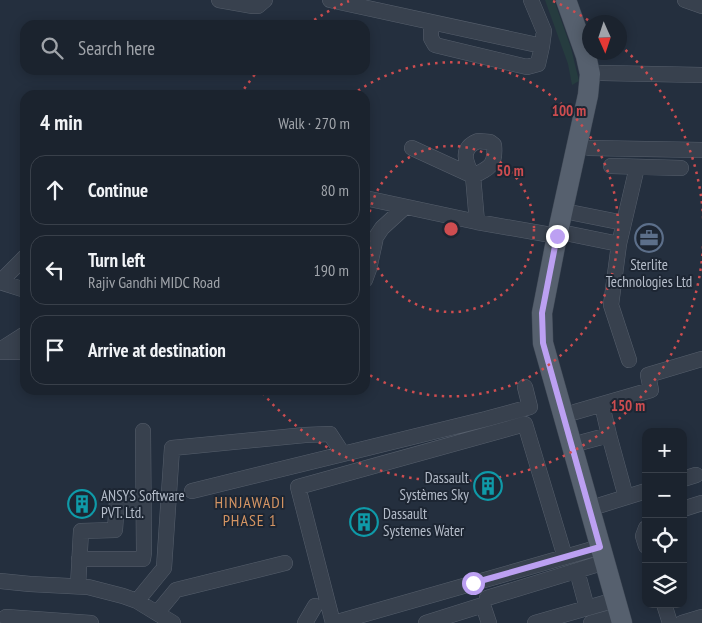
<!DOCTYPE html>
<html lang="en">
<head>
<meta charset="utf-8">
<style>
  :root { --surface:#1b232e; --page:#282f3a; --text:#f1f3f6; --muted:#a0a4aa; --line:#39404a }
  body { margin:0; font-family:"PT Sans Narrow",sans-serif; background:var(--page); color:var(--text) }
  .controls { position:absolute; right:15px; bottom:15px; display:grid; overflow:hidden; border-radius:10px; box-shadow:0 2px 12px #0003 }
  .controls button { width:45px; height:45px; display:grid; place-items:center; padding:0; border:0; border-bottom:1px solid var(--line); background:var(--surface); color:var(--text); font:25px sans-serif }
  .compass { position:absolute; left:582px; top:15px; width:45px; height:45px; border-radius:50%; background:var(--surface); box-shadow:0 2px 12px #0003; rotate:177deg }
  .stop { position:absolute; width:15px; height:15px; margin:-11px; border:4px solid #bca0f2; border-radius:50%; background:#fff }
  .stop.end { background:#bca0f2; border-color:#fff; box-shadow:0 1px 5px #0008 }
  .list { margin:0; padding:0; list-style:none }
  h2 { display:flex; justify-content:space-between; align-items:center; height:65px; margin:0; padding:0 20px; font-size:21px }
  h2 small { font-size:16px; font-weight:400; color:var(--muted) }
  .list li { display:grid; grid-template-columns:32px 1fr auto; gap:15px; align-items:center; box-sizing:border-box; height:70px; margin:0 10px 10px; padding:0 10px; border:1px solid var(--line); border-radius:15px }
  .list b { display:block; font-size:19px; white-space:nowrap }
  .list p { margin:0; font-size:16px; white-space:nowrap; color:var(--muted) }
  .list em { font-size:16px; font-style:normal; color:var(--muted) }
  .icon { flex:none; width:28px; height:28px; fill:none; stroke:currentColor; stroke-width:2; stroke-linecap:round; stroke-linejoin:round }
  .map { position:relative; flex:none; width:702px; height:623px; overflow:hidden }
  .search { position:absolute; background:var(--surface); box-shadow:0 2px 12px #0003; left:20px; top:20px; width:350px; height:55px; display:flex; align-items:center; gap:12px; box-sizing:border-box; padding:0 18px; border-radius:15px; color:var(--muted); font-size:19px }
  .panel { position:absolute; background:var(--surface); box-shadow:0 2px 12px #0003; left:20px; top:90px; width:350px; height:305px; border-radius:15px }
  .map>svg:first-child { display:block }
  .green { fill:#263c3f }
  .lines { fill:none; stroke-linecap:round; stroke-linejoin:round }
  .minor-casing { stroke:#565f6c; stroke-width:16 }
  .major-casing { stroke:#414a57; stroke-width:21 }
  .minor { stroke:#38414e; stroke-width:15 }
  .major { stroke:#56606e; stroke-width:20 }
  .route { stroke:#bca0f2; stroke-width:6 }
  .ring { fill:none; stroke:#ce4d50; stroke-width:2.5; stroke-dasharray:2.5 5 }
  .labels { text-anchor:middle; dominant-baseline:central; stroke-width:4; stroke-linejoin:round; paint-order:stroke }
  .poi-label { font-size:15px; fill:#b4bcc9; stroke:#1d2633; text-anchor:start }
  .neighbourhood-label { font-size:16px; letter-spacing:1px; fill:#d59563; stroke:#1d2633 }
  .centre { fill:#ce4d50; stroke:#1d2633; stroke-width:2.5 }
  .ring-label { font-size:15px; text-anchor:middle; font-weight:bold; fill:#ce4d50; stroke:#1d2633; stroke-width:4; stroke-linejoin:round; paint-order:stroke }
</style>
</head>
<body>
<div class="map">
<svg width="702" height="623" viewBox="0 0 702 623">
  <rect width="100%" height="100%" fill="#242f3e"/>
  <!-- green -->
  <path class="green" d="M545,0H554L571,48L579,81L572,85L568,64Z"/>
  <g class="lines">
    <defs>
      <path id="minor" d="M219,0L253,6H258L265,0
        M330,0L542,46
        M685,0L702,6
        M431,22V38L435,45L527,67L538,64L542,46L544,31L531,0
        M602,73L702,75
        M478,141L490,142L494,145C496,165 490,168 473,176C465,162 460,148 478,141Z
        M412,148L473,176L477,222
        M589,148L702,150
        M611,166L681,168
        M365,198L477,222L557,236
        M574,213L624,223
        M570,234L619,244
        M25,257L0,282L25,290
        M365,280L369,269L376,237L382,228L405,207
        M0,350L25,334
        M0,352H25
        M629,360L611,305L619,244L637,167
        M602,405L609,435L626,497
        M575,412L651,390L648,375L702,359
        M583,442L609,435
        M683,479L696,475
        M192,491L486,419L530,407L525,387
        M601,505L646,491
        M683,509L702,503
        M646,528L643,536L646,546
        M79,559H143L144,552L143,431
        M577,571L587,608
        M0,581L30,584L88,587L123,596L137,601L173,623
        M78,586L81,531L115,530L117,500L144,499
        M487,598L605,562
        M137,601L164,568L172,448L305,435L330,434L343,454
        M664,604L670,623
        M157,613L176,590L285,563
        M6,617L91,623
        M305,623L315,606
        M333,623L298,487L525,424L565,557
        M334,623L600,547
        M426,623L483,605L489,623
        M535,623L615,600
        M591,623L620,615
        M682,623L702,617"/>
      <path id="major" d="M566,0L586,56L590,74L588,95L557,236L542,313L543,343L622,623"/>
    </defs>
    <!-- minor casing -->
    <use href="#minor" class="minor-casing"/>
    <!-- major casing -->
    <use href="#major" class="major-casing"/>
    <!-- minor -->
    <use href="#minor" class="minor"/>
    <!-- major -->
    <use href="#major" class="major"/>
  </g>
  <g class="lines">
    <!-- route -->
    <path class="route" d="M473,583L600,547L543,343L542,313L557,236"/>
  </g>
  <!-- distance rings -->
  <g class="ring">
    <circle cx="451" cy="229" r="83"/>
    <path d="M352 95A167 167 0 1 1 366 373"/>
    <path d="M240 95A250 250 0 0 1 257 72M308 24A250 250 0 0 1 349 1M553 1A250 250 0 0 1 591 22M620 45A250 250 0 1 1 261 391"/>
  </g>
  <!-- icons -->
  <defs>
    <symbol id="office-ring" viewBox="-11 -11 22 22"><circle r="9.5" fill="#1d2633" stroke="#5c6f8a" stroke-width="1.5"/><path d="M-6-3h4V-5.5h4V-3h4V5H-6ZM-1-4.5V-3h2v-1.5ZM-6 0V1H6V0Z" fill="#5c6f8a"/></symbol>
    <symbol id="building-ring" viewBox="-11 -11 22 22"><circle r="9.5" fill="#1d2633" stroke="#0f9aa8" stroke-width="1.5"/><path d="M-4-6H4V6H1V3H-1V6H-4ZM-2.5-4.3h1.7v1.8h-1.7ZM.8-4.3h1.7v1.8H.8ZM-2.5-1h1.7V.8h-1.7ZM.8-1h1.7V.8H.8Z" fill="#0f9aa8"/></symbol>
  </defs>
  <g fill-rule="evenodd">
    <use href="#office-ring" x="633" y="222" width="32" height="32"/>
    <use href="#building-ring" x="472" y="470" width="32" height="32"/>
    <use href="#building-ring" x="66" y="488" width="32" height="32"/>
    <use href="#building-ring" x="348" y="506" width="32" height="32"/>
  </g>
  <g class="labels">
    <!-- poi labels -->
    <g class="poi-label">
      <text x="649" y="264" text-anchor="middle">Sterlite<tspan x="649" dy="17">Technologies Ltd</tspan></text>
      <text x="469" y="477" text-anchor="end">Dassault<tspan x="469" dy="17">Systèmes Sky</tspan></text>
      <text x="101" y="495">ANSYS Software<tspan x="101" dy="17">PVT. Ltd.</tspan></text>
      <text x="383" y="513">Dassault<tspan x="383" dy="17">Systemes Water</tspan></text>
    </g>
    <!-- neighbourhood labels -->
    <g class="neighbourhood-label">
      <text x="250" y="502">HINJAWADI<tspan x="250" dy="18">PHASE 1</tspan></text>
    </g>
  </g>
  <circle cx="451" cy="229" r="8" class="centre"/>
  <g class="ring-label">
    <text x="569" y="116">100 m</text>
    <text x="510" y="176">50 m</text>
    <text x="628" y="411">150 m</text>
  </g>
</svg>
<div class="controls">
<button>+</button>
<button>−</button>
<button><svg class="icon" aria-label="locate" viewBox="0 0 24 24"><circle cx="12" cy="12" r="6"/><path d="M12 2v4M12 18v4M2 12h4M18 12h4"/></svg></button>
<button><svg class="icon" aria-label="layers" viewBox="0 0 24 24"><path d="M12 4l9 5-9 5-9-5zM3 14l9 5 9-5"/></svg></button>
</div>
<svg class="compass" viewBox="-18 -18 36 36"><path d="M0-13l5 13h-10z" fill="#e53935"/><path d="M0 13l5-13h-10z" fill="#a0a4aa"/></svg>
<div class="stop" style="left:473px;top:583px"></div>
<div class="stop end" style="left:557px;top:236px"></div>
<div class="search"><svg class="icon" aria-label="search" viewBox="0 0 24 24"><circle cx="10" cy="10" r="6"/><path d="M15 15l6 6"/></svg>Search here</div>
<section class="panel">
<h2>4 min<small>Walk · 270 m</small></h2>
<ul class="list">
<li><svg class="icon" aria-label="ahead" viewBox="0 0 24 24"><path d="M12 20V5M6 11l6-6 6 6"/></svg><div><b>Continue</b></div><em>80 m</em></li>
<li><svg class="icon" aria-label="left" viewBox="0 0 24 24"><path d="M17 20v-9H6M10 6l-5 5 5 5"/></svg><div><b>Turn left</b><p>Rajiv Gandhi MIDC Road</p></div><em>190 m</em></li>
<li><svg class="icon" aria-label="arrive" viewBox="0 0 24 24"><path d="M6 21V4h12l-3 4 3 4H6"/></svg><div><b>Arrive at destination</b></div></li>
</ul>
</section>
</div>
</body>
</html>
